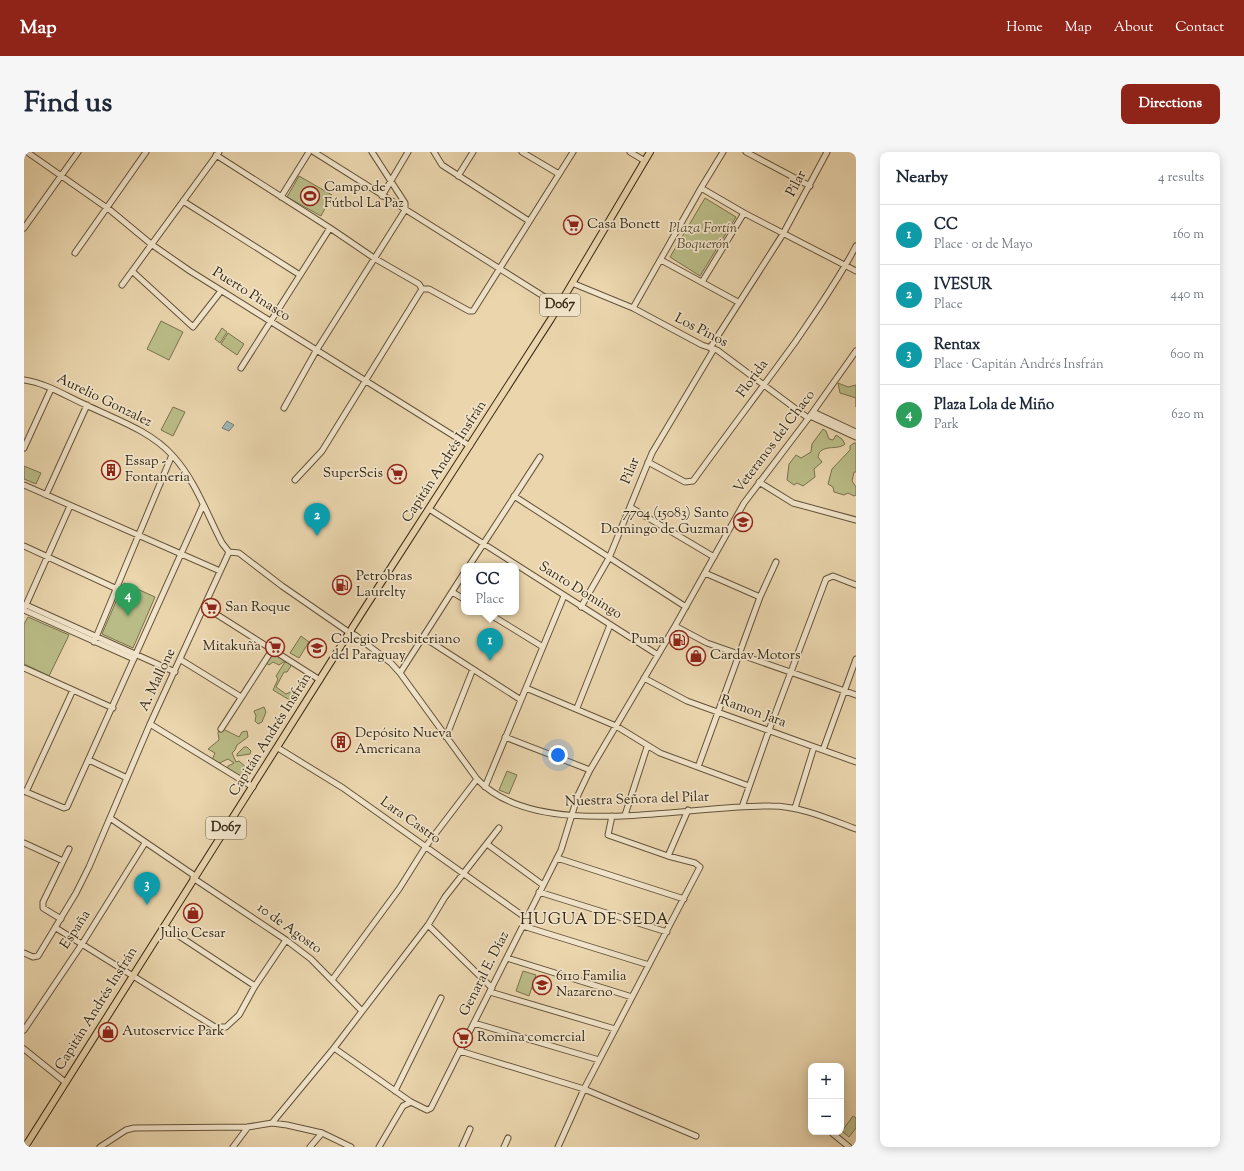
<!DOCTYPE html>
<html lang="en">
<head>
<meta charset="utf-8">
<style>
  :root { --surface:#fff; --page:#f6f6f7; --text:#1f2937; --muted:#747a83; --line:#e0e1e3; --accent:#8f2418 }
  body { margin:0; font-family:"Sorts Mill Goudy",serif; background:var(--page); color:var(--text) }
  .controls { position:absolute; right:12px; bottom:12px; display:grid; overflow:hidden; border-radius:8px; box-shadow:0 2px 10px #0003 }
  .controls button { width:36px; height:36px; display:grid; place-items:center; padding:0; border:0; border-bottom:1px solid var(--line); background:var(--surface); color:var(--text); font:20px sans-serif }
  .you { position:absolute; left:534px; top:603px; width:14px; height:14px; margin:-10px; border:3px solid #fff; border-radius:50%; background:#1a73e8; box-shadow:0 0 0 6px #1a73e833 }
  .badge { display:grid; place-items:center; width:26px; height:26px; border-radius:50%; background:var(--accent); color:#fff; font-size:13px; font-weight:700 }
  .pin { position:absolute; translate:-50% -33px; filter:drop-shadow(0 1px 2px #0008) }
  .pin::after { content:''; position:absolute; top:21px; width:14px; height:12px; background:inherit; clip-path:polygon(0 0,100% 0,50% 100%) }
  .popup { position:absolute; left:437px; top:411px; width:58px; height:52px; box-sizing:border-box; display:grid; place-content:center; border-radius:8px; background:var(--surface); filter:drop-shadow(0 1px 3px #0005); font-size:13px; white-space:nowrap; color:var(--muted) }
  .popup b { font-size:15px; color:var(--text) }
  .popup::after { content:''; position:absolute; left:50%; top:100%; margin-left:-8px; border:8px solid transparent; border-top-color:var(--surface) }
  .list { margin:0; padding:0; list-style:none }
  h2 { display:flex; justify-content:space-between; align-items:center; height:52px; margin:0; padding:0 16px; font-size:17px }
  h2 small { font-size:13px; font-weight:400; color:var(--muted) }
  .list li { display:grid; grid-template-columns:26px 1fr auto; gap:12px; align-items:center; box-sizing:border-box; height:60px; padding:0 16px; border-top:1px solid var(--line) }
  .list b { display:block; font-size:15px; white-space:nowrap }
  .list p { margin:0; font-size:13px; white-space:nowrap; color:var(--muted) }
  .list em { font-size:13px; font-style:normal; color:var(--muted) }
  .map { position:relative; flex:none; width:832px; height:995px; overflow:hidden; border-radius:8px }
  header { display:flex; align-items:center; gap:24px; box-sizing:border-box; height:56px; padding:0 20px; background:var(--accent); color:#fff }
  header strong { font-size:19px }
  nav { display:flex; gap:22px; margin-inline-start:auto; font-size:14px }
  .intro { display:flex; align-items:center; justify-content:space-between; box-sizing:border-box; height:96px; padding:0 24px }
  h1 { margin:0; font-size:28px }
  .button { padding:10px 18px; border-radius:8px; background:var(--accent); color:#fff; font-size:14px; font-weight:700 }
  main { display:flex; gap:24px; padding:0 24px }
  aside { flex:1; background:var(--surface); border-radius:8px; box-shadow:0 2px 10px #0003 }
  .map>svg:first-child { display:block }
  .green { fill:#babc87; stroke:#78724e }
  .water { fill:#9db6b5; stroke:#747d75 }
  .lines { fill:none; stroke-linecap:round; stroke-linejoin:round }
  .minor-casing { stroke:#63533a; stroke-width:7 }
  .major-casing { stroke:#362814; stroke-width:8 }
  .minor { stroke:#f1e4ca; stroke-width:5 }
  .major { stroke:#ead5ad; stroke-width:6 }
  .labels { text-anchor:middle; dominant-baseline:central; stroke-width:3.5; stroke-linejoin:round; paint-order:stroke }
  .shield { fill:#f1e4ca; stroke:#6e604b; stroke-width:1 }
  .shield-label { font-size:13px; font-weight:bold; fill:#362814 }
  .street-label { font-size:14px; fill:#362814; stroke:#f1e4ca }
  .poi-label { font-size:14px; fill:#362814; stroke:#f1e4ca; text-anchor:start }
  .park-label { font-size:14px; font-style:italic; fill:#574d31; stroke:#f1e4ca }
  .quarter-label { font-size:16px; letter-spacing:1px; fill:#362814; stroke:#f1e4ca }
</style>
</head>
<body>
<header>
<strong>Map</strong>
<nav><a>Home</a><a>Map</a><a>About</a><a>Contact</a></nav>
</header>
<div class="intro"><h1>Find us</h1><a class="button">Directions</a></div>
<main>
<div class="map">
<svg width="832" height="995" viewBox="0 0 832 995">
  <rect width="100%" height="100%" fill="#ead5ad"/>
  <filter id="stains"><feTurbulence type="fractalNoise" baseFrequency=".005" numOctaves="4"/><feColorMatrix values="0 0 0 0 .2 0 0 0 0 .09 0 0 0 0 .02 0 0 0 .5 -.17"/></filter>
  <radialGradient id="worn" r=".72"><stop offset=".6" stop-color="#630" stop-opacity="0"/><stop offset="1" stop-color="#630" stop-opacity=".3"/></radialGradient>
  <!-- green -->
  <path class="green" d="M275,24L308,43L297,64L263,45Z
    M681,46L712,65L676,124L646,105Z
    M137,169L159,180L145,208L123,197Z
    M198,176L203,180L196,191L191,187Z
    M204,181L220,192L213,203L197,192Z
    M814,231L824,235L832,233V255V246L816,241Z
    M149,255L161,260L149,284L137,278Z
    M799,277L802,279L805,287L809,288L812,283L818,287L821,292C814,299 796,291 794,305L798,310L790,317L791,325L779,334L773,331L770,333L763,328L765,312L772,303L777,306L787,300L788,292Z
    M830,291H832V320H830L828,329L832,335V343L830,344L824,341L820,343L810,340L809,335L804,332L808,317L826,298V294Z
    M0,314L17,321L12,332L0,327Z
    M100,431L131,445L109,496L78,482Z
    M4,465L45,483L25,524L0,512V472Z
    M277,484L285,490L275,506L266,501Z
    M248,501L256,504L261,509L255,513L249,510L245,513L241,510Z
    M261,510H265L267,514L263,520H260L252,535L262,542L273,537L275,545L269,550L249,538L254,527L252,524Z
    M240,555L242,560L238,570L234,572L231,569L232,564L230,559Z
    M195,577H199L215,585L218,580L223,579L224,585L213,593L211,598L208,601L212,610L215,609L223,616V620L214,626L203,618L204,614L210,611L204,607L193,612L188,608L191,601L184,597L195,588L194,581Z
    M220,595H223L227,599L226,602L213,604V602Z
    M483,619L493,623L485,642L475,638Z
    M499,819L512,823L505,844L492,839Z
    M829,964L832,966V976L825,985L818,979Z"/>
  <!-- water -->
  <path class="water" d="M203,269L210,273L205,279L198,276Z"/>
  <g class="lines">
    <defs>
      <path id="minor" d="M3,0L86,58L127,92L166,119L446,294
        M290,0L535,154
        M410,0L418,13L505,69
        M498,0L535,22
        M606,0L621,9
        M722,0L786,34
        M192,3L306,76
        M434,24L449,0
        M677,36L720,61L832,119
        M358,44L384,0
        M257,45L285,0
        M159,49L276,123
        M0,76L54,0
        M51,101L122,0
        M637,108L714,150
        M108,119L169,175L197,139
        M678,130L720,61
        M548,131L609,156L678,193L693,198L784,266
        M98,133L195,0
        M398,137H405L445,159H449L549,0
        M609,156L677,36L699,0
        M686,196L759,82L803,0
        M217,216L306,76L350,106L395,132L398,137
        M0,228C22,231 42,244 62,253C91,267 127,279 149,304C171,328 183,362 198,391L205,400L215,401L258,434L326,481L331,483L367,511L376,521L453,627C514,692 666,652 747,654C776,654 805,667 832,677
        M260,256L292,199L381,58V51L348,0
        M789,260L832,280
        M786,264L832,285
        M0,296L27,237
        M624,310L661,330L669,329C703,282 738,236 772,189C793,158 815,127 832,94
        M271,328L298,299L398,137
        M735,330L769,351L832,368
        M0,333L196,419
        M22,343L63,253
        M490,344L662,455
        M606,355L690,405
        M405,357L634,503
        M0,394L93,437
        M445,414L516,305
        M681,421L736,445
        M428,440L440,447
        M2,453L151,520
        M1,455L46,354
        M181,455L296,528
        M557,455L585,406L628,301L690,197
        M0,458L110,507
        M462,460L519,495
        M651,474L683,491L832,543
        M399,485L497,548
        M70,490L148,303
        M157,508L217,545
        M0,516L89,556
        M376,521L440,421
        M620,526L663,549L832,610
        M502,536L592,574L636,601L725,634
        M553,556L586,473
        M126,572L229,635
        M197,577L248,498
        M422,585L449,517
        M481,585L566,618
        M254,596L319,636L502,766
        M799,598L832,507
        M65,608L103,626
        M674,615L736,445L752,410
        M461,635L540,444
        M0,639L40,656L43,655L179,353
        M2,640L49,538
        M718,655L745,578L802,427L809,424L832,433
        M771,656L790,595
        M601,663L623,595
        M86,666L171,724
        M0,691L39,709
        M463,692L519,733
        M644,704L664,658
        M533,706L660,747
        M169,726L262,788L287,807L337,858
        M515,740L643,780
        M37,767L19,756V750L45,697
        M404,773L468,836
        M140,774L231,834
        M499,774L625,813
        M32,776L191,875H202L215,863L231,834L262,788
        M0,801L9,805L14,804L52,741L65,715L126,572L205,400
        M483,806L608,845
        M308,828L375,737L402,694L453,627
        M466,840L591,877
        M450,871L575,908
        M0,878L58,792L121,691
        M310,896L387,950L403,958L407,956L537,698L554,643L566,618L651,474L720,351L786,264L832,199
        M0,897L41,930
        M436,899L560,937L672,984
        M371,939L417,846
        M248,971L310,896L404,773L421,745L475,676
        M808,981L825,995
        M76,995L102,978L110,976L224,975L248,971L263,973L298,981L327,995
        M209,995L224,975
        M286,995L298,981
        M355,995L379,954L387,950
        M438,995L446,977
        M480,995L484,986
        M534,995L560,937L676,715L671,711L644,704L584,683L588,664"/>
      <path id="major" d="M1,995L337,462L527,167L626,0"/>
    </defs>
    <!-- minor casing -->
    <use href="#minor" class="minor-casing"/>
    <!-- major casing -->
    <use href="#major" class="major-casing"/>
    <!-- minor -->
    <use href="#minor" class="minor"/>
    <!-- major -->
    <use href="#major" class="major"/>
  </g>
  <!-- icons -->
  <defs>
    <symbol id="stadium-ring" viewBox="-11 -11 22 22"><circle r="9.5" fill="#f1e4ca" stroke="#8f2418" stroke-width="1.5"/><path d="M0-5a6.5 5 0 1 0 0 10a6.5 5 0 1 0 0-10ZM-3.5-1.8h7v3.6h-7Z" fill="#8f2418"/></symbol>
    <symbol id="supermarket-ring" viewBox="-11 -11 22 22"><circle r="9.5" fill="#f1e4ca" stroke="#8f2418" stroke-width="1.5"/><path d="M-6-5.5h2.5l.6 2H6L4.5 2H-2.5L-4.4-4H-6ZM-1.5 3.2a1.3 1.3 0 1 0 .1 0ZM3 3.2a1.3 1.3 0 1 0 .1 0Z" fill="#8f2418"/></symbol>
    <symbol id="building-ring" viewBox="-11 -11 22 22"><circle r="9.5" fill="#f1e4ca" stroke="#8f2418" stroke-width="1.5"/><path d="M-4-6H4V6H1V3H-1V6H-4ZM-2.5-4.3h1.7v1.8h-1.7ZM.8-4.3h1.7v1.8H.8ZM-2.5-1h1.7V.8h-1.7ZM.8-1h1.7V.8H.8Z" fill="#8f2418"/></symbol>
    <symbol id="school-ring" viewBox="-11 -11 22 22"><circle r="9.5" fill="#f1e4ca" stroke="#8f2418" stroke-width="1.5"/><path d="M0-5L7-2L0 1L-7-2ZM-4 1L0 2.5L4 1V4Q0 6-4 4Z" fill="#8f2418"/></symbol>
    <symbol id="fuel-ring" viewBox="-11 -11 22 22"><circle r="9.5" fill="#f1e4ca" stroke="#8f2418" stroke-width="1.5"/><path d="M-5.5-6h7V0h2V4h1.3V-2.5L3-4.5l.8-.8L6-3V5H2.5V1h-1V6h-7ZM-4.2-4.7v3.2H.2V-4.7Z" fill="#8f2418"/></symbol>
    <symbol id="shop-ring" viewBox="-11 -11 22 22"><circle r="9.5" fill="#f1e4ca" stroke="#8f2418" stroke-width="1.5"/><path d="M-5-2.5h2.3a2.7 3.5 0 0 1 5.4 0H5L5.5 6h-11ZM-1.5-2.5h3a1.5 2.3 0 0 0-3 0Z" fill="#8f2418"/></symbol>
  </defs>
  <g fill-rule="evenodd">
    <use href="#stadium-ring" x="275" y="33" width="22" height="22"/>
    <use href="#supermarket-ring" x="538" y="62" width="22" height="22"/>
    <use href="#building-ring" x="76" y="307" width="22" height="22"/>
    <use href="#supermarket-ring" x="362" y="311" width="22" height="22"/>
    <use href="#school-ring" x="708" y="359" width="22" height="22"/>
    <use href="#fuel-ring" x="307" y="422" width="22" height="22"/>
    <use href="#supermarket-ring" x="176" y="445" width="22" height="22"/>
    <use href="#fuel-ring" x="644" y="477" width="22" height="22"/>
    <use href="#supermarket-ring" x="240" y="484" width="22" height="22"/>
    <use href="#school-ring" x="282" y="485" width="22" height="22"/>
    <use href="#shop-ring" x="661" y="493" width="22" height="22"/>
    <use href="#building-ring" x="306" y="579" width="22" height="22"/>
    <use href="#shop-ring" x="158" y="750" width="22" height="22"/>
    <use href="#school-ring" x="507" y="822" width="22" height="22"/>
    <use href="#shop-ring" x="73" y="869" width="22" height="22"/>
    <use href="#supermarket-ring" x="428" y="875" width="22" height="22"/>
  </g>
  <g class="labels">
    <!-- shield labels -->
    <g class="shield">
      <rect x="516" y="142" width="40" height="22" rx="3"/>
      <rect x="182" y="665" width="40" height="22" rx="3"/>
    </g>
    <g class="shield-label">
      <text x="536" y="153">D067</text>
      <text x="202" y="676">D067</text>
    </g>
    <!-- street labels -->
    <g class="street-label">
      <text transform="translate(773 32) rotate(-62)">Pilar</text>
      <text transform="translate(227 143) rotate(32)">Puerto Pinasco</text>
      <text transform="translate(677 179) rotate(27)">Los Pinos</text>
      <text transform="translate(729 227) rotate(-54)">Florida</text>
      <text transform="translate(80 249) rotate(26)">Aurelio Gonzalez</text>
      <text transform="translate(751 290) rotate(-53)">Veteranos del Chaco</text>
      <text transform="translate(421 310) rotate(-57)">Capitán Andrés Insfrán</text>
      <text transform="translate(607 319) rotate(-68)">Pilar</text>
      <text transform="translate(556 439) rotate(32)">Santo Domingo</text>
      <text transform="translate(134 528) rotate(-65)">A. Mallone</text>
      <text transform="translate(729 560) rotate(20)">Ramon Jara</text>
      <text transform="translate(247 583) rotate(-58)">Capitán Andrés Insfrán</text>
      <text transform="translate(613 648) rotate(-2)">Nuestra Señora del Pilar</text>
      <text transform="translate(386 669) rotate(35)">Lara Castro</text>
      <text transform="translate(265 777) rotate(36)">10 de Agosto</text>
      <text transform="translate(52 778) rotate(-57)">España</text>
      <text transform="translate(461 822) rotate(-63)">Genaral E. Díaz</text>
      <text transform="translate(73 857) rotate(-58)">Capitán Andrés Insfrán</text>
    </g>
    <!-- poi labels -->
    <g class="poi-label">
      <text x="300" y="36">Campo de<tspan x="300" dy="16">Fútbol La Paz</tspan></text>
      <text x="563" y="73">Casa Bonett</text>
      <text x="101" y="310">Essap -<tspan x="101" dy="16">Fontanería</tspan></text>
      <text x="359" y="322" text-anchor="end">SuperSeis</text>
      <text x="705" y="362" text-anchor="end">7704 (15083) Santo<tspan x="705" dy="16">Domingo de Guzman</tspan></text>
      <text x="332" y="425">Petrobras<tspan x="332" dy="16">Laurelty</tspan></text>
      <text x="201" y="456">San Roque</text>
      <text x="307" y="488">Colegio Presbiteriano<tspan x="307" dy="16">del Paraguay</tspan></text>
      <text x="641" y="488" text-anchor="end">Puma</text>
      <text x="237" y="495" text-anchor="end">Mitakuña</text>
      <text x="686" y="504">Cardav Motors</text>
      <text x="331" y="582">Depósito Nueva<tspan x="331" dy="16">Americana</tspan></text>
      <text x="169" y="782" text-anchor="middle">Julio Cesar</text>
      <text x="532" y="825">6110 Familia<tspan x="532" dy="16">Nazareno</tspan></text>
      <text x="98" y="880">Autoservice Park</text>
      <text x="453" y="886">Romina comercial</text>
    </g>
    <!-- park labels -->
    <g class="park-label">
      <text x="679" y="77">Plaza Fortín<tspan x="679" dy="16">Boquerón</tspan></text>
    </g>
    <!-- quarter labels -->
    <g class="quarter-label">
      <text x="571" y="768">HUGUA DE SEDA</text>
    </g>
  </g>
  <rect width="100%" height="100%" filter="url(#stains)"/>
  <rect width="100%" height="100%" fill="url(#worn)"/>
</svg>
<div class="controls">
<button>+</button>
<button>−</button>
</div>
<div class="you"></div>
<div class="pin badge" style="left:466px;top:509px;background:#0f9aa8">1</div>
<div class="popup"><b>CC</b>Place</div>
<div class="pin badge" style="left:293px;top:384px;background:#0f9aa8">2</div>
<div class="pin badge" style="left:123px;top:753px;background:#0f9aa8">3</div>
<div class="pin badge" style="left:104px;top:464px;background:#2e9e5b">4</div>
</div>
<aside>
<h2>Nearby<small>4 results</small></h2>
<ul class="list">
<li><span class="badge" style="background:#0f9aa8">1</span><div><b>CC</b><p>Place · 01 de Mayo</p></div><em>160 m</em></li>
<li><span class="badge" style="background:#0f9aa8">2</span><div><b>IVESUR</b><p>Place</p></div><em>440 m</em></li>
<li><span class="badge" style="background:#0f9aa8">3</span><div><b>Rentax</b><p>Place · Capitán Andrés Insfrán</p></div><em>600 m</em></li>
<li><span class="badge" style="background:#2e9e5b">4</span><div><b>Plaza Lola de Miño</b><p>Park</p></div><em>620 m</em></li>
</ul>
</aside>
</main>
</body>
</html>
